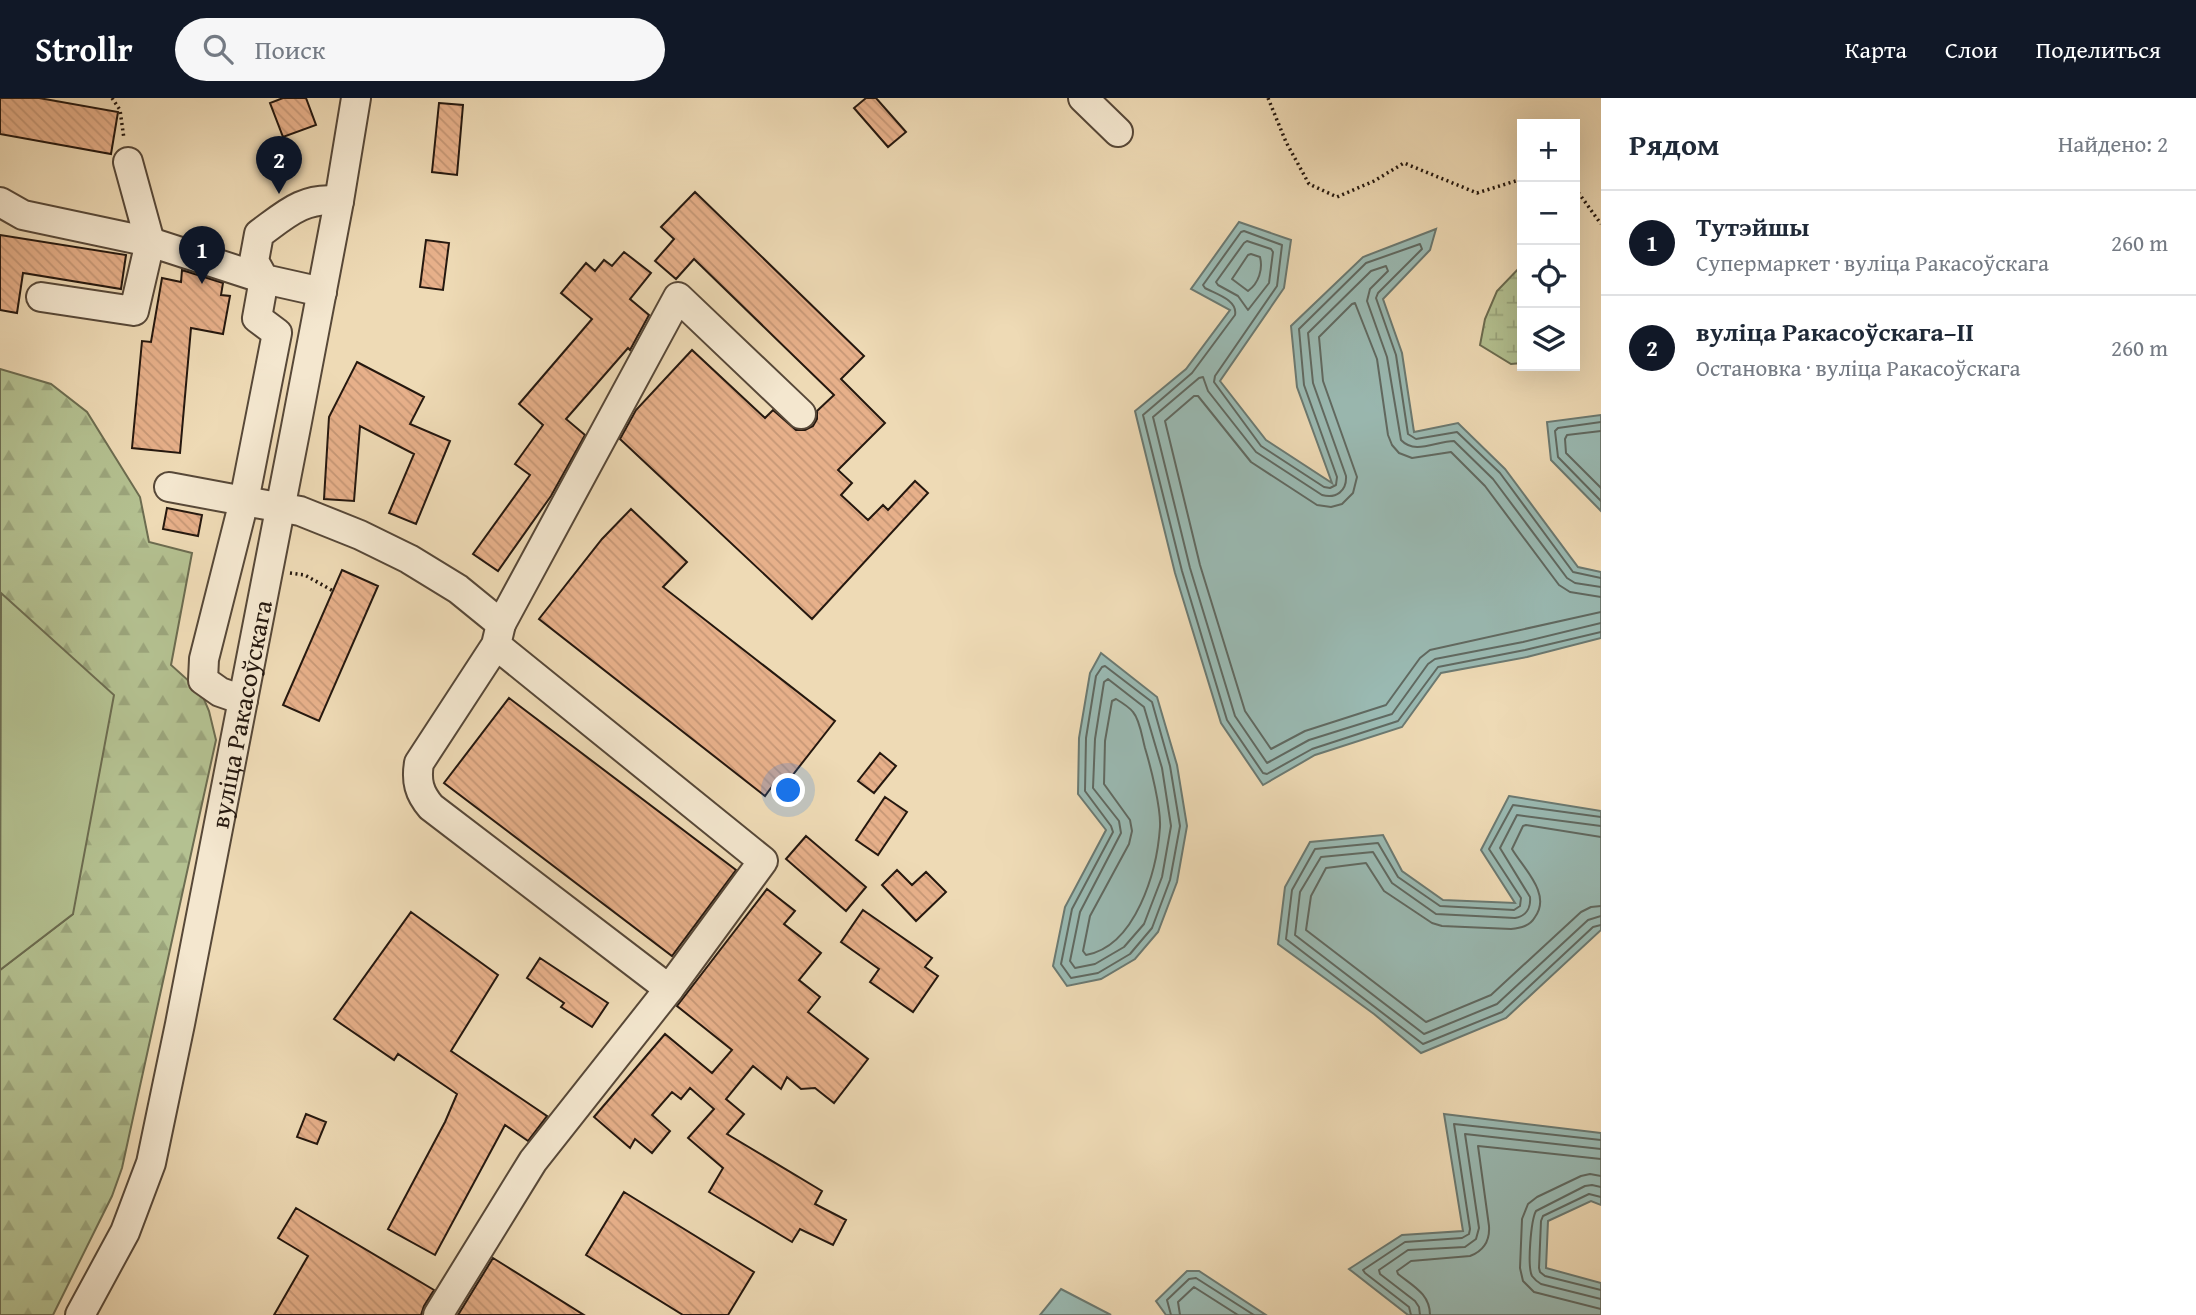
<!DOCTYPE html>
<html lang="ru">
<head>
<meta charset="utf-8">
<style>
  :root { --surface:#fff; --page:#f6f6f7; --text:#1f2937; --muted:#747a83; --line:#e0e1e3; --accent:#111827 }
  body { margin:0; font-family:"Gentium Book Plus",serif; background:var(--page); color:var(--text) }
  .controls { position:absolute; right:21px; top:21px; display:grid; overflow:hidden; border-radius:0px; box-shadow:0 7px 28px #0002 }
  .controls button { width:63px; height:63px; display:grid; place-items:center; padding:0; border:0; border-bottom:2px solid var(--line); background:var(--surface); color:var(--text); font:35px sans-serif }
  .you { position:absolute; left:789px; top:693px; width:24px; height:24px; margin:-18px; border:5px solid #fff; border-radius:50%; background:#1a73e8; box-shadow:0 0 0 10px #1a73e833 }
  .badge { display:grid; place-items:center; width:46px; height:46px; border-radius:50%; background:var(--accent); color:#fff; font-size:23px; font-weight:700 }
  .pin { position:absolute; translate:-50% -58px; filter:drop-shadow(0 2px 4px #0008) }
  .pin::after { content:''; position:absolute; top:37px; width:24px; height:21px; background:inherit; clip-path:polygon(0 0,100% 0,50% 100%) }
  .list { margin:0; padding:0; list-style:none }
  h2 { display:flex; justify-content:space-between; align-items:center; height:91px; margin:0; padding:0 28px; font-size:30px }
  h2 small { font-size:23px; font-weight:400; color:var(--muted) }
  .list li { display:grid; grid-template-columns:46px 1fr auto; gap:21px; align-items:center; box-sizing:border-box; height:105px; padding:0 28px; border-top:2px solid var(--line) }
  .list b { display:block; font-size:26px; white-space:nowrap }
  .list p { margin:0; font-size:23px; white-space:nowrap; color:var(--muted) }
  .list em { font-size:23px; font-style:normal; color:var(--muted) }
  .icon { flex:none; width:38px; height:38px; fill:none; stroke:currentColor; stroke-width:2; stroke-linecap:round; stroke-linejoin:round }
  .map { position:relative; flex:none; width:1601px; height:1217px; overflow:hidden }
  header { display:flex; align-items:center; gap:42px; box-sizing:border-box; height:98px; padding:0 35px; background:var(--accent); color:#fff }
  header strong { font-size:33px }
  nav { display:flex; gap:38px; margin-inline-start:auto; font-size:24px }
  .search { width:490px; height:63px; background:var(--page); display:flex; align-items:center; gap:18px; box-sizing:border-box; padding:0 24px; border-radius:38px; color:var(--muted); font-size:26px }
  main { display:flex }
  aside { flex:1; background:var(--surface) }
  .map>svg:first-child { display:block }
  .forest { fill:url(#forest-firs); stroke:#6c6c50; stroke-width:2 }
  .wetland { fill:url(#wetland-marsh); stroke:#6c6c50; stroke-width:2 }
  .garden { fill:#b4c191; stroke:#6c6c50; stroke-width:2 }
  .water { fill:#9abab3; stroke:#6b7971; stroke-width:2 }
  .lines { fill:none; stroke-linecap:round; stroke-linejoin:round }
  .shore { stroke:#606961; stroke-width:2 }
  .building { fill:url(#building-back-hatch); stroke:#25180f; stroke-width:2 }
  .minor-casing { stroke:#574838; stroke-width:32 }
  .path { stroke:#25180f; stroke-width:3.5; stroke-dasharray:2 3.5; stroke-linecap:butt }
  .minor { stroke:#f4e7cf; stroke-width:28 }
  .labels { text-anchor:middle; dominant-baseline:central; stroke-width:7; stroke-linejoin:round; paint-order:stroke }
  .street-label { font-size:26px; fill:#25180f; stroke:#f4e7cf }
</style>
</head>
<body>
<header>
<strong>Strollr</strong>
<div class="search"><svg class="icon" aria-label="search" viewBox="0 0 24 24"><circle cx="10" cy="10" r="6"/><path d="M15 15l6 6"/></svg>Поиск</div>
<nav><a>Карта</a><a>Слои</a><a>Поделиться</a></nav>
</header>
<main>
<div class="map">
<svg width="1601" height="1217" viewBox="0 0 1601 1217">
  <defs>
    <pattern id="forest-firs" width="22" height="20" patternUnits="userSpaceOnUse" patternTransform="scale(1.75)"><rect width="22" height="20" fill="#b4c191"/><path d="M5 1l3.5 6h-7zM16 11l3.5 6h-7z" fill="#9ba57c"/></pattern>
    <pattern id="wetland-marsh" width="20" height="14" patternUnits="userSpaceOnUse" patternTransform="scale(1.75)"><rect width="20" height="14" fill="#b4c191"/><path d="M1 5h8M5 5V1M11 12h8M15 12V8" fill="none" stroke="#9ba57c"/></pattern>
    <pattern id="building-back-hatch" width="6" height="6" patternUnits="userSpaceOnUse" patternTransform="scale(1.75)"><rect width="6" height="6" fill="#e7b08a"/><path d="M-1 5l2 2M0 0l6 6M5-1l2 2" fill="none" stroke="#c69776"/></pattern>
  </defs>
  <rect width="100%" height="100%" fill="#eedab5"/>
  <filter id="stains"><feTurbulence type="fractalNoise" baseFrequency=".00286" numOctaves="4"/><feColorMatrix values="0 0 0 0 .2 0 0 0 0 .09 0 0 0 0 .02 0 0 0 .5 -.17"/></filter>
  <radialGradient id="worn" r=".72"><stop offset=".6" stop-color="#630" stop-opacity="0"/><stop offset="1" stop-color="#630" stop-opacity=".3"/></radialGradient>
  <!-- forest -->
  <path class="forest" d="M0,271L51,286L87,314L140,399L149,444L192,455L171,567L201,594L209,613L216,642L122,1070L112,1098L53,1217H0V872L73,816L0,496Z"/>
  <!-- wetland -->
  <path class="wetland" d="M1522,167V265L1511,266L1480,247L1485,221L1497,193Z"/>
  <!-- garden -->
  <path class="garden" d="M1,495L114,597L73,816L0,872Z"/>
  <!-- water -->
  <path class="water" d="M1239,124L1291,142L1284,190L1220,283L1266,342L1332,385L1297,289L1291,228L1363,159L1436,131L1430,152L1383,201L1402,255L1414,334L1458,325L1505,371L1578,469L1601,474V540L1527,559L1441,575L1402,629L1315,657L1263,687L1221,625L1175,475L1135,313L1186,271L1230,212L1191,191Z
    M1601,317V413L1551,362L1547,324Z
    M1101,555L1157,599L1177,667L1187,728L1177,784L1158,834L1135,861L1101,881L1067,888L1053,868L1065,809L1106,732L1078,696L1079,640L1090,575Z
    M1509,698L1601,713V832L1506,920L1421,955L1374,916L1278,846L1285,789L1310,744L1383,737L1402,773L1443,802L1515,805L1481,752Z
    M1444,1016L1601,1035V1107L1591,1103L1548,1123L1546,1170L1601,1185V1217H1408L1349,1171L1402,1137L1463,1133Z
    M1187,1173H1199L1266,1217H1166L1156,1203Z
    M1061,1191L1111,1217H1040Z"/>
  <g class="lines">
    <!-- shore -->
    <path class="shore" d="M1247,143L1271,151L1273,154L1269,185L1248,212L1238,198L1218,187L1216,184L1244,145Z
      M1251,156L1260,159C1263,171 1259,185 1248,193L1232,181L1248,157Z
      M1601,324L1558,330L1555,333L1558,359L1601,403
      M1601,333L1567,337L1565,341L1566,355L1601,390
      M1601,480L1573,474L1500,375L1457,334L1416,341L1408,336L1396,257L1376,200L1378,195L1422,151L1420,146L1366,165L1299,231L1304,287L1337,379L1336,387L1330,390L1324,389L1261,348L1214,284L1215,278L1277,188L1282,147L1244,133L1241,134L1203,187L1205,190C1216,196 1238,202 1235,217L1192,275L1143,317L1182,473L1227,622L1263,675L1267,676L1312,651L1398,623L1438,569L1525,552L1601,534
      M1601,489L1575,485L1567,480L1493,381L1454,343C1436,343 1415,357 1401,342L1387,259L1367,203L1370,191L1388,173L1386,168L1371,173L1308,235L1313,285L1346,378C1347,393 1336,401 1322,397L1256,354L1208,293L1203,279L1199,280L1153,319L1190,470L1235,618L1267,665L1309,642L1392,616L1428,566L1435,561L1523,544L1601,525
      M1601,499L1570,494L1559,487L1485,388L1451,354L1412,360L1399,355L1392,347L1388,337L1377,261L1355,205L1352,206L1319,239L1323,283L1357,379L1353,395L1342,406L1331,409L1317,407L1251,364L1198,298H1194L1165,323L1200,467L1245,613L1271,651L1305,633L1386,607L1420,560L1430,552L1601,514
      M1105,568L1152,604L1170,668L1180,728L1170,782L1152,830L1130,856L1098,875L1071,880L1061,866L1072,811L1113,734L1111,728L1085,693L1086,640L1096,578L1102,569Z
      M1108,581L1144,609L1162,670L1171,728L1162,779L1144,826L1124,849L1095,866L1075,870L1070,863L1080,814L1121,735L1119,723L1093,690L1095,641L1104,584Z
      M1116,601C1121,604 1129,609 1133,614C1140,622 1142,639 1145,650C1151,670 1161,710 1160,729C1157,773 1136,848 1086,857L1083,853L1090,818L1129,746L1132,733L1130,722L1104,686L1105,643L1112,603Z
      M1601,719L1513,707L1489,751L1521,800L1520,808L1514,812L1440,808L1398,779L1378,745L1315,751L1292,792L1286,841L1423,946L1502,914L1593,829L1601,827
      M1601,728L1517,717L1500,750L1530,799C1531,810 1526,818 1515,820L1436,816L1392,785L1373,754L1321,759L1300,794L1295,837L1424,936L1497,906L1588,822L1601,818
      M1601,739L1526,727L1523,728L1512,751C1523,770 1552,796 1535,819C1530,828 1521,830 1511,831L1442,828L1432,825L1384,793L1366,765L1326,770L1311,798L1306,832L1426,924L1491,897L1581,814L1591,809L1601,808
      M1601,1078L1590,1076L1581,1078L1537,1099L1528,1106L1522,1121L1520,1170L1523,1183L1534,1194L1601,1211
      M1601,1089L1592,1087L1585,1088L1536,1113C1531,1122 1527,1168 1532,1178C1535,1182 1536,1183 1541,1186L1601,1201
      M1601,1099L1589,1096L1543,1118L1541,1123L1539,1170L1540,1174L1545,1178L1601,1192
      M1171,1217L1167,1202L1189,1181L1196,1180L1254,1217
      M1180,1217L1178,1204L1194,1189L1238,1217
      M1411,1217L1409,1209L1365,1175L1363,1172L1405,1144L1462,1140L1469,1136L1470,1131L1454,1026L1601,1042
      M1420,1217L1419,1209L1415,1203L1380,1176L1379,1172L1408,1152L1465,1149L1476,1141L1479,1130L1465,1036L1601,1051
      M1430,1217C1430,1196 1413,1188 1398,1176L1397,1173L1411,1163L1470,1158C1483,1153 1490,1143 1489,1128L1478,1048L1601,1061"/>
  </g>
  <!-- building -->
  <path class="building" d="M0,0H39L118,14L111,56L0,36Z
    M283,0H306L316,27L283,39L270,5Z
    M866,0H876L906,34L888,49L854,10Z
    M439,5L463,7L457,77L432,74Z
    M695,94L864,258L841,281L885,325L838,372L852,385L841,397L868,422L883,407L888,412L915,383L928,395L812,521L620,341L636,312L692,252L765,320L773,312L796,332H805L813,328L817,321V313L834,297L694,161L676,181L655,163L674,141L661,129Z
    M0,137L126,157L121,191L23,175L17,215L0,212Z
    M426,142L449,145L443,192L420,189Z
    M624,154L651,175L630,201L649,217L630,252L628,250L566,321L585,337L551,398L498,473L473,456L530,377L515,366L543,327L519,306L592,221L561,195L586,165L595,173L604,162L612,168Z
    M182,172L223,185L221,197L230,198L223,236L191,230L180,355L132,350L142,243L151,244L162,180L181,184Z
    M357,264L424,299L410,326L450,343L416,426L389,415L414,356L360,328L354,403L324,401L329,319Z
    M167,410L202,417L198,438L163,431Z
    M631,411L687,464L663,489L835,623L781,692L773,687L765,698L539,521L602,441Z
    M342,472L378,488L319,623L283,607Z
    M509,600L736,772L672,858L444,685Z
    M880,655L896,668L874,695L858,683Z
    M885,699L907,714L878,757L856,742Z
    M806,738L866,789L846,813L786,761Z
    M897,772L912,787L926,774L946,794L916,823L882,787Z
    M767,791L795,813L784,826L821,855L799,882L820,899L808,914L868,961L834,1005L815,990L801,991L787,979L781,991L753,968L726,1001L744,1016L727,1036L822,1093L815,1106L846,1122L833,1147L800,1131L792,1144L709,1094L723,1070L688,1040L714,1011L690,990L681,1001L672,994L652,1017L670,1033L652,1055L635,1041L630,1050L594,1019L665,936L712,975L732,952L677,908Z
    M863,812L932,860L925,869L938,878L913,914L870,884L879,871L841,844Z
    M411,814L498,877L451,953L547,1018L528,1043L505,1027L435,1157L388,1131L445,1024L457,996L398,956L394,962L334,921Z
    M540,860L608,905L592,929L561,909L564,905L527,880Z
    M306,1016L326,1024L317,1046L297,1039Z
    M624,1094L754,1174L728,1217H683L586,1157Z
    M296,1110L434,1192L424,1208L421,1217H274L308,1158L278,1140Z
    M493,1160L584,1217H458Z"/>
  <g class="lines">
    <defs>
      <g id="minor">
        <path d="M1083,0L1118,34"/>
        <path d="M0,104L23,117L150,144L128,64"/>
        <path d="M322,194L264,181L254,163L259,136C285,117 304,98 339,103"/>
        <path d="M41,199L134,213L150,144L264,181L257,220L277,235L244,403L169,389"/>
        <path d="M496,547L763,763L669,891L431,709C419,695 416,683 419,665L496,547L501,526"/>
        <path d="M243,602L220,594L203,582L204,561L244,403L300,413L360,437L409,461L458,491L501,526L678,199L801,316"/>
        <path id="s1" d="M80,1217L125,1134L151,1065L180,926L296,329L339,103L356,0"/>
        <path d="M438,1217L533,1063L669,891"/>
      </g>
    </defs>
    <!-- minor casing -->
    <use href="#minor" class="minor-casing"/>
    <!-- path -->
    <path class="path" d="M112,0L120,12L124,41
      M1268,0L1286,44L1309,86L1337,99L1374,83L1404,65L1477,95L1522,81
      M1575,90L1601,126
      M290,475L305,477L333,493"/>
    <!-- minor -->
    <use href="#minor" class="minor"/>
  </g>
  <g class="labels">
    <!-- street labels -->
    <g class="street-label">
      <text stroke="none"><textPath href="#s1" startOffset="626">вуліца Ракасоўскага</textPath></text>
    </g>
  </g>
  <rect width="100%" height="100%" filter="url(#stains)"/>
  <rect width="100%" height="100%" fill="url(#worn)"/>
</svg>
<div class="controls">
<button>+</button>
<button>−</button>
<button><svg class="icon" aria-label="locate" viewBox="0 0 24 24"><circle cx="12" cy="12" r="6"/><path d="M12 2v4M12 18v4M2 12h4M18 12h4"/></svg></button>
<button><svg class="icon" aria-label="layers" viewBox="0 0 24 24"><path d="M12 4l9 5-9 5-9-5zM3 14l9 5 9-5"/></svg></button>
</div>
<div class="you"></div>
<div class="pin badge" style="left:202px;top:186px">1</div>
<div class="pin badge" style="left:279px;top:96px">2</div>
</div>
<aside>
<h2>Рядом<small>Найдено: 2</small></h2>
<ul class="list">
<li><span class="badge">1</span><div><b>Тутэйшы</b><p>Супермаркет · вуліца Ракасоўскага</p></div><em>260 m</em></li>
<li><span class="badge">2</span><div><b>вуліца Ракасоўскага–II</b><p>Остановка · вуліца Ракасоўскага</p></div><em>260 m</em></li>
</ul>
</aside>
</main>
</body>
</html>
